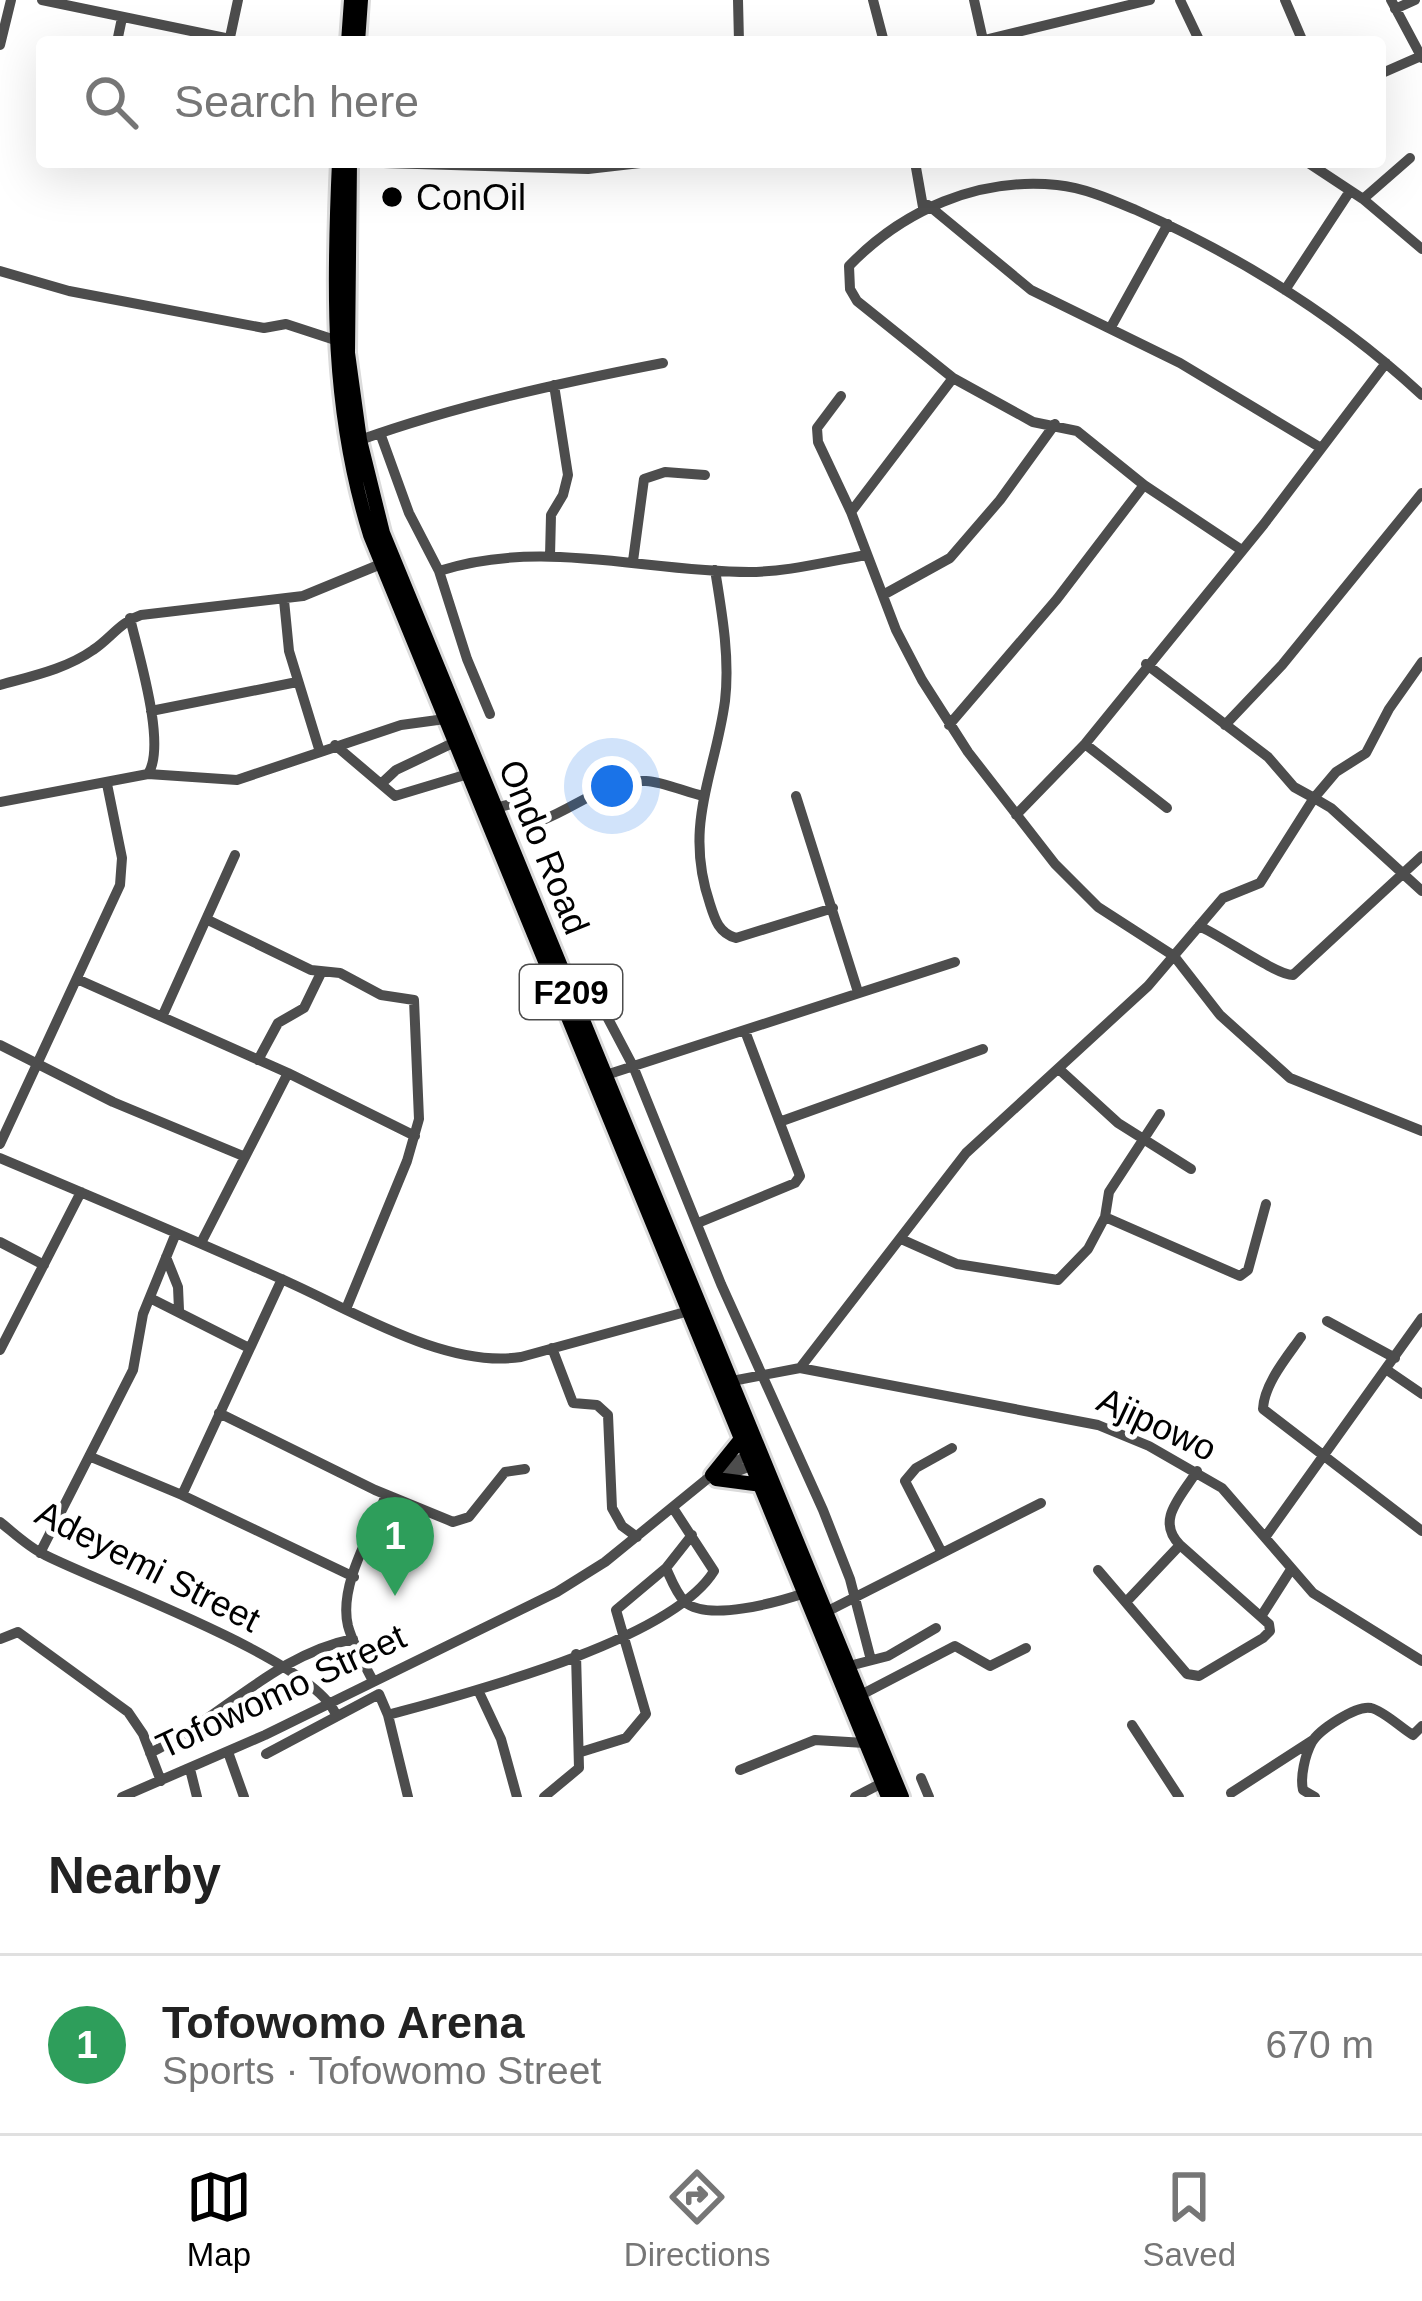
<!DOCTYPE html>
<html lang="en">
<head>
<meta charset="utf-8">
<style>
  :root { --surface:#fff; --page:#f6f6f6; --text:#222; --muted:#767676; --line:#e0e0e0; --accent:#000 }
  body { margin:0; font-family:Helvetica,sans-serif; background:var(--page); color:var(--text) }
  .you { position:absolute; left:612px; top:786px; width:42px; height:42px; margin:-30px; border:9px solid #fff; border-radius:50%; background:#1a73e8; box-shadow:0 0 0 18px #1a73e833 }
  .badge { display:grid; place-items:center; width:78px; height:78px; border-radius:50%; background:var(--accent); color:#fff; font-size:39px; font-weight:700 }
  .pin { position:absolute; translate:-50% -99px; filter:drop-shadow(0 3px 6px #0008) }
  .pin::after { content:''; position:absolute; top:63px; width:42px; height:36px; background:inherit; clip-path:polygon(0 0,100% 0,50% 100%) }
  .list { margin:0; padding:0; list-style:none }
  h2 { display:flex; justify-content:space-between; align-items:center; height:156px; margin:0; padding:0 48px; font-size:51px }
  h2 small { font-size:39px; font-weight:400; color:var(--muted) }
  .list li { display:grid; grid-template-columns:78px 1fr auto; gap:36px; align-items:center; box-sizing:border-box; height:180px; padding:0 48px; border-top:3px solid var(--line) }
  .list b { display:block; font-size:45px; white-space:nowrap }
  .list p { margin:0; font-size:39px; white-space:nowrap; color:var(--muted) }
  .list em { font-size:39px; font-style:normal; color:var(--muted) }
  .icon { flex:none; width:66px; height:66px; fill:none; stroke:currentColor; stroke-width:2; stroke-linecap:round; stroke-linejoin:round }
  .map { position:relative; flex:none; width:1422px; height:1797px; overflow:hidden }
  .search { position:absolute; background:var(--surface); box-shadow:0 12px 48px #0002; left:36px; right:36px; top:36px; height:132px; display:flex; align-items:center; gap:30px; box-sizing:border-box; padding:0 42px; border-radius:12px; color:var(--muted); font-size:45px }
  .sheet { height:336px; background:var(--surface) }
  nav { display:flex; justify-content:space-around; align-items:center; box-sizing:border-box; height:168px; border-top:3px solid var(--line); background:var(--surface); font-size:33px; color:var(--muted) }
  nav a { display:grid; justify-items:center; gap:6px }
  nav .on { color:var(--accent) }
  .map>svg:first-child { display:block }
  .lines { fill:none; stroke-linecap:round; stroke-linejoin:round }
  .major-casing { stroke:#dbdbdb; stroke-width:20 }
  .minor { stroke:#4d4d4d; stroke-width:10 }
  .major { stroke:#000; stroke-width:14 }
  .poi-dot { fill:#000; stroke:#fff; stroke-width:4.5 }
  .labels { text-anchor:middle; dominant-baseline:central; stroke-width:10; stroke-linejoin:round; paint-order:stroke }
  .shield { fill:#fff; stroke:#4c4c4c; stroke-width:3 }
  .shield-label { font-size:33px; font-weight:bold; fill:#000 }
  .poi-label { font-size:36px; fill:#000; stroke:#fff; text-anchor:start }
  .street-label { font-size:36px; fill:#000; stroke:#fff }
</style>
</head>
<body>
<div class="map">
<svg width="1422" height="1797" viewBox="0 0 1422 1797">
  <rect width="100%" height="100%" fill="#fff"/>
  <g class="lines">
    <defs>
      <path id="major" d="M348,42L351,0
        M358,42L361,0
        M339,162C333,292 331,409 370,535L888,1797
        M350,162L348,353L360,440L383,533L902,1797
        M712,1475L741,1439
        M716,1479L762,1485"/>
    </defs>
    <!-- major casing -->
    <use href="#major" class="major-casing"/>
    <!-- minor -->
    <path class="minor" d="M42,0L230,39
      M738,0L739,42
      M873,0L884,42
      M974,0L983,40
      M1180,0L1200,42
      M1285,0L1303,42
      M1391,0L1422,58
      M1395,9L1415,0
      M117,42L122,18
      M229,42L238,0
      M976,42L1150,0
      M0,45L11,0
      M1380,74L1421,56
      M350,162L588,169L649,162
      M915,162L923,207
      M1307,162L1363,199L1422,249
      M1363,199L1410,158
      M928,205L1031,290L1180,363L1321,448
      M0,271L69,291L264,328L286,324L335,340
      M1285,290L1350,191
      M1111,327L1168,224
      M841,396L817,428L818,442L851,512L896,630L922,680L968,752L1055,864L1098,907L1174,956L1220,1015L1290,1078L1422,1131
      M380,433L409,513L439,571L467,659L490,714
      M360,440C458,405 560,383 663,363
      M851,512L953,378
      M1240,549L1144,485L1077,431L1033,422L953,378L857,301L850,289L849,266C903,210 978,177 1057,185C1085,188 1110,199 1136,210C1239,256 1339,318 1422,395
      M550,556L551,515L563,495L568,475L554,385
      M633,561L644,479L665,472L705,475
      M715,570C722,613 730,658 725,701C715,775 683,824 710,904C715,920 719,933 736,938L833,908
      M439,571C541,538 645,572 749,572C788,572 829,561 867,555
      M883,595L950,558L1000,500L1055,424
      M284,600L289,651L320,752
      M130,618C138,653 167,745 148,774
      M1146,664L1268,757L1294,787L1314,798L1336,772L1366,753L1389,709L1422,662
      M0,685C32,676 66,669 93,650C111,638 120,622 141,615L303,596L381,564
      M151,711L297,682
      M949,725L1057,599L1144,485
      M1225,725L1282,665L1422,493
      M1085,744L1167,808
      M335,745L395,796L468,774
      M381,784L396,770L455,742
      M796,796L858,992
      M0,802L148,774L237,780L401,725L445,719
      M495,808L515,803L545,819C578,806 608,779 646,781C664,782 685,792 703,796
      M1016,815L1085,744L1264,524L1386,363
      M208,920L311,970L340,973L381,995L414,1000L419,1119L407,1161L346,1309
      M1199,926C1222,936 1276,975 1293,975L1422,856
      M77,979L288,1073L415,1136
      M578,1009L593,1006L604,1011L633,1066L721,1284L823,1510L850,1579L871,1660
      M162,1017L235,855
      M0,1045L113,1102L243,1156
      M258,1060L278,1023L304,1008L321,973
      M1060,1070L1118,1123L1191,1169
      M606,1075L955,962
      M782,1121L983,1049
      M0,1144L120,885L122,858L107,784
      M0,1158C93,1197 187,1237 279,1278C349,1308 444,1369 521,1357L689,1311
      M1105,1217L1240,1276L1248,1270L1266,1204
      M698,1223L795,1183L800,1176L745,1031
      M901,1239L957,1264L1058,1280L1088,1249L1105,1217L1109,1192L1160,1114
      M0,1242L44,1265
      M201,1243L288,1073
      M166,1257L178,1287L179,1310
      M150,1298L249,1348
      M1327,1321L1395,1358
      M1301,1337C1287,1357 1264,1384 1263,1409L1422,1531
      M552,1348L573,1403L597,1405L608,1415L612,1508L622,1526L637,1537
      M0,1350L81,1192
      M800,1368L966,1153L1148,986L1223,898L1260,883L1314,798L1331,808L1422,891
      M1387,1370L1422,1394
      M732,1381L800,1368L1098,1425L1149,1446L1222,1488L1313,1593L1422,1661
      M219,1413L375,1490L453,1522L469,1517L505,1472L525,1469
      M91,1457L182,1495L354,1577
      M720,1478L758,1463
      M182,1495L282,1279
      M0,1522C14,1533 28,1547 45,1555C104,1585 315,1660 336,1715
      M1266,1536L1422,1318
      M40,1553L133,1370L143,1314L176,1233
      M942,1553L905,1481L916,1468L952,1448
      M666,1568C671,1579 676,1593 685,1602C708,1622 778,1602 805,1593
      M1098,1570L1187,1674L1199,1676L1263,1638L1270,1631L1269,1624L1180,1545
      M1127,1601L1180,1545C1155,1520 1181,1497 1197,1471
      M826,1612L1041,1503
      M1262,1615L1290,1571
      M0,1639L18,1632L128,1712L143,1734L161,1781
      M849,1666L888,1656L936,1628
      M372,1679C363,1662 353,1644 348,1626C338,1585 372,1532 386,1495
      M478,1690L501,1739L517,1797
      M857,1697L955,1646L990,1666L1026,1648
      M388,1715C468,1693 671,1641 714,1571L673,1508
      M1132,1725L1179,1797
      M228,1752L244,1797
      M581,1752L626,1738L646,1714L616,1610L666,1568L692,1535
      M150,1753C221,1719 274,1655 353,1639
      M266,1754L379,1694L388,1715L408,1797
      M190,1769L197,1797
      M740,1770L815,1740L865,1743
      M921,1778L929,1797
      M1231,1793L1313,1740
      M122,1797L265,1735L557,1592L605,1562L712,1475L753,1452
      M544,1797L579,1768L576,1654
      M855,1797L882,1783
      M1315,1797L1303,1790C1300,1777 1305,1755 1312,1742C1319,1730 1356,1705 1371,1708C1384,1711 1401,1728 1413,1735L1422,1726"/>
    <!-- major -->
    <use href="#major" class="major"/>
  </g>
  <!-- markers -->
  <circle class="poi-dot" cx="392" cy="197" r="12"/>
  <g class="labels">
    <!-- shield labels -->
    <rect class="shield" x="520" y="965" width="102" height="54" rx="9"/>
    <g class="shield-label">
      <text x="571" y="992">F209</text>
    </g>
    <!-- poi labels -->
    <g class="poi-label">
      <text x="416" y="197">ConOil</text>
    </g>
    <!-- street labels -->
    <g class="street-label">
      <text transform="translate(544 847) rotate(68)">Ondo Road</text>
      <text transform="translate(1157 1424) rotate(25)">Ajipowo</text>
      <text transform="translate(148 1566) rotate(27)">Adeyemi Street</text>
      <text transform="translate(281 1691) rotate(-25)">Tofowomo Street</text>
    </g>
  </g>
</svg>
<div class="you"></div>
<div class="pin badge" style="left:395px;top:1596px;background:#2e9e5b">1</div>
<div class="search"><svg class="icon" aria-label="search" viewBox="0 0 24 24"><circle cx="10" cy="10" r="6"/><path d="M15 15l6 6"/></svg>Search here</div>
</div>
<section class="sheet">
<h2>Nearby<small></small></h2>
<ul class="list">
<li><span class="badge" style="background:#2e9e5b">1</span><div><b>Tofowomo Arena</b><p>Sports · Tofowomo Street</p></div><em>670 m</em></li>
</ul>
</section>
<nav>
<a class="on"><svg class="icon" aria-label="map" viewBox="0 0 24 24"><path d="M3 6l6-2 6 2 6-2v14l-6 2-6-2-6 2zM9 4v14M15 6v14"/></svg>Map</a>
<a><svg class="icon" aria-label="directions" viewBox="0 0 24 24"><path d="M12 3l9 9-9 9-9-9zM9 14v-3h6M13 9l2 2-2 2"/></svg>Directions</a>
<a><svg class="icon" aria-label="saved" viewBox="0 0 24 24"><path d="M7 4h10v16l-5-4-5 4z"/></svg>Saved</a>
</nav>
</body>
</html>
